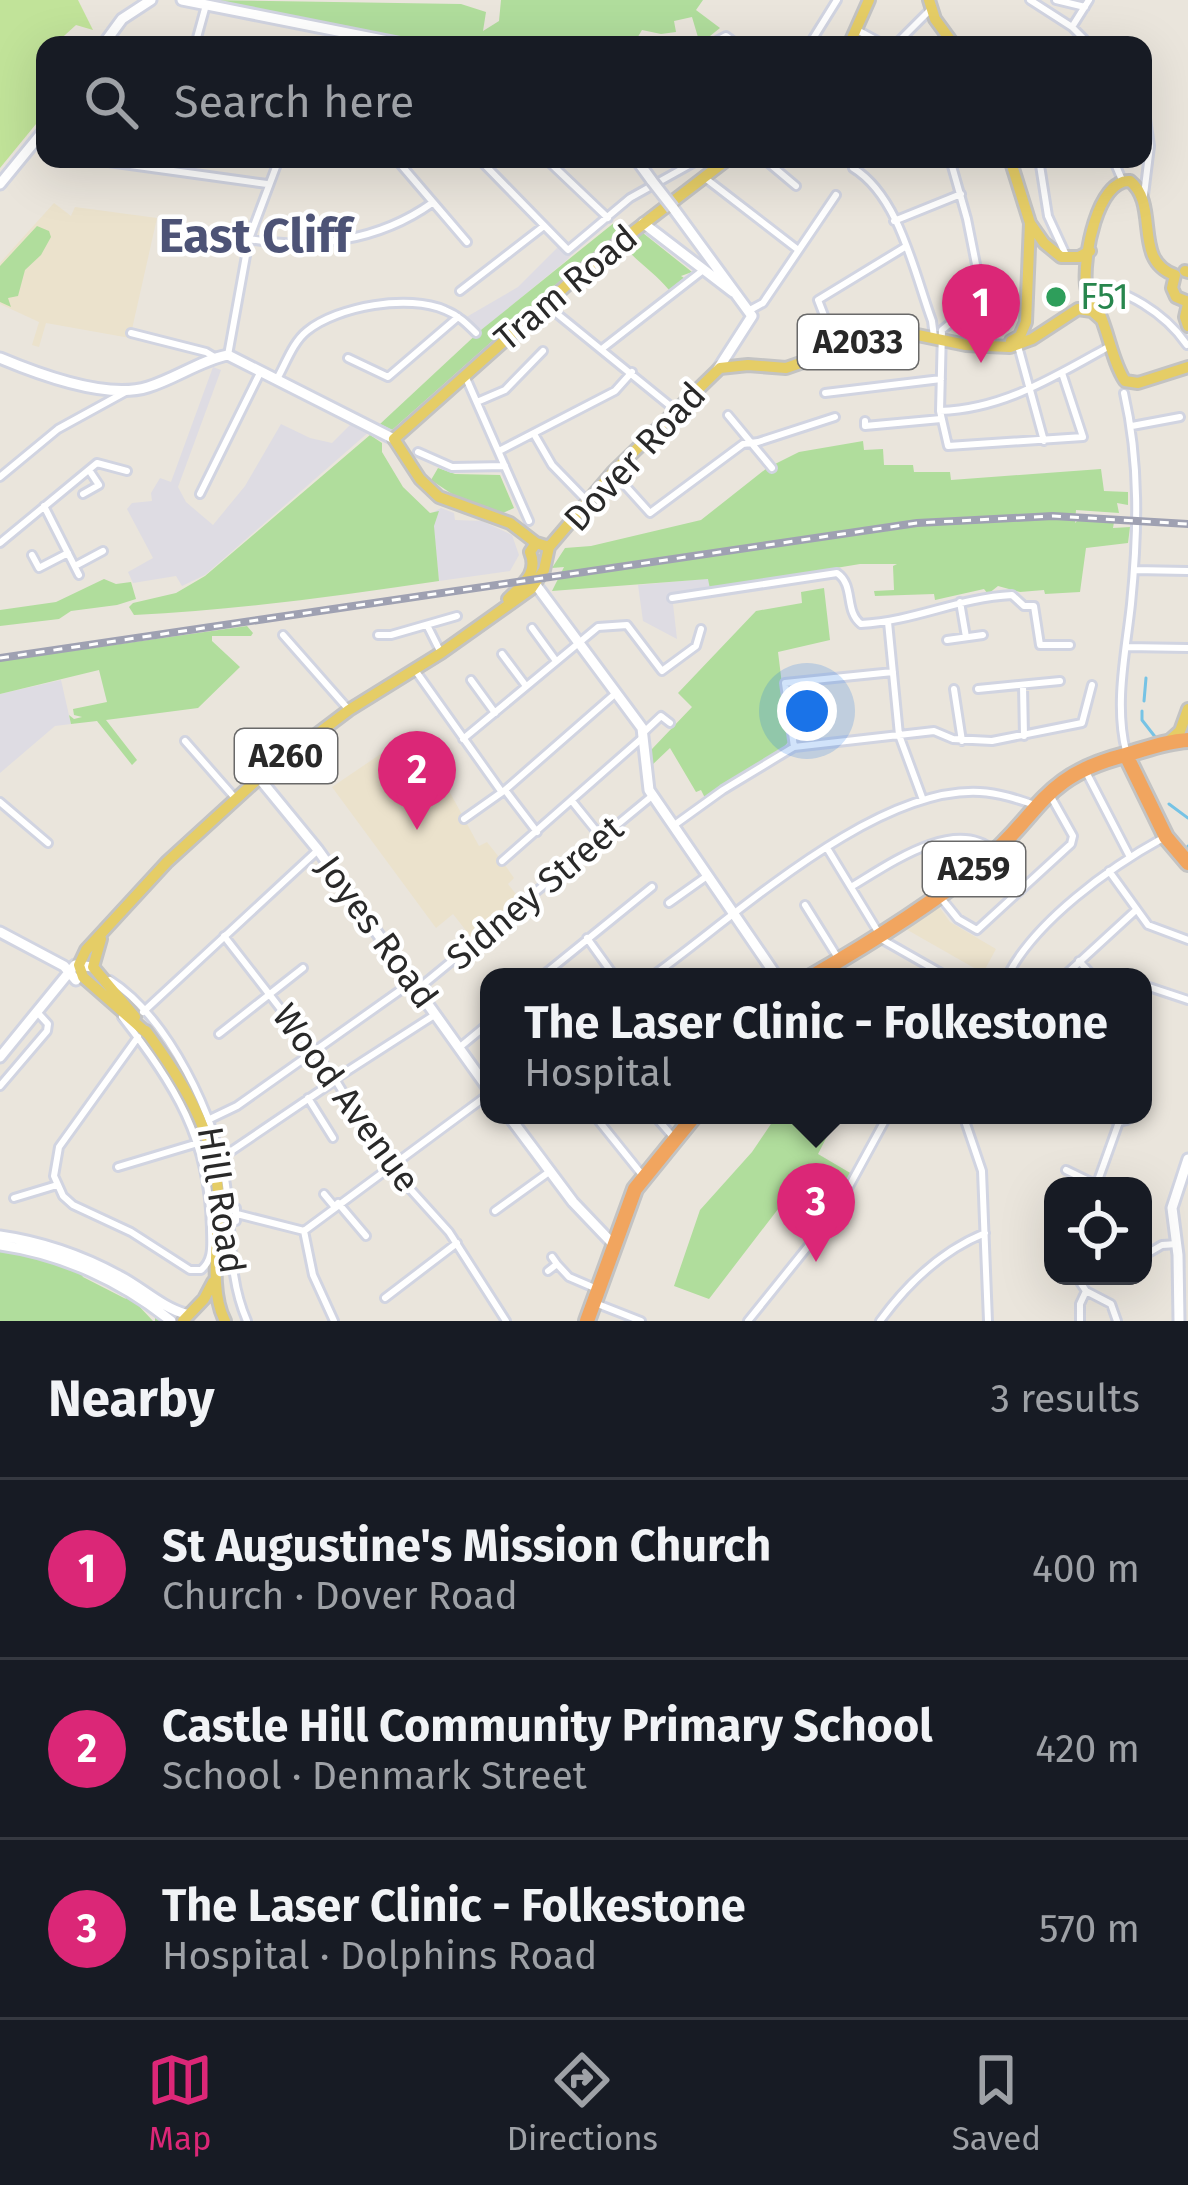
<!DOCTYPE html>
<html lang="en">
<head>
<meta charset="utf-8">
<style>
  :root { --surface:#171b24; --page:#242831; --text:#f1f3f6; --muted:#9ea1a6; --line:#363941; --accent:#db2777 }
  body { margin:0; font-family:"Fira Sans",sans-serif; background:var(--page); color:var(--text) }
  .controls { position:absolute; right:36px; bottom:36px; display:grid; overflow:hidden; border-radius:24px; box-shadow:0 12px 48px #0002 }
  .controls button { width:108px; height:108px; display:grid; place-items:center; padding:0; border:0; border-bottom:3px solid var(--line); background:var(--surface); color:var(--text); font:60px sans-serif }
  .you { position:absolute; left:807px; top:711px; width:42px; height:42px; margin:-30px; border:9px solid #fff; border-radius:50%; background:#1a73e8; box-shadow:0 0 0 18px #1a73e833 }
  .badge { display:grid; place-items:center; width:78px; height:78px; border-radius:50%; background:var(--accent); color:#fff; font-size:39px; font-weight:700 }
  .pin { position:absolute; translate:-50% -99px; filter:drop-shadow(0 3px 6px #0008) }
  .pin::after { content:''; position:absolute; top:63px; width:42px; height:36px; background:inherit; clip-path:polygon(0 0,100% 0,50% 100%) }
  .popup { position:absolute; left:480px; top:968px; width:672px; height:156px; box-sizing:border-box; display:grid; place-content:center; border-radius:24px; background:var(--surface); filter:drop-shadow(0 3px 9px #0005); font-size:39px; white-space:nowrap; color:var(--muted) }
  .popup b { font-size:45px; color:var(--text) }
  .popup::after { content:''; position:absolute; left:50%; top:100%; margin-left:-24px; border:24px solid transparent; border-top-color:var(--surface) }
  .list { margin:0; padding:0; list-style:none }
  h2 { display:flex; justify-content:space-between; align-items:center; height:156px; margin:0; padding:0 48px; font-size:51px }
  h2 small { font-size:39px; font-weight:400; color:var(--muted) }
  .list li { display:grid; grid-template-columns:78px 1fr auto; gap:36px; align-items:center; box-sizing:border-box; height:180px; padding:0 48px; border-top:3px solid var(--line) }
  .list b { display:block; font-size:45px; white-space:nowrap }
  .list p { margin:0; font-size:39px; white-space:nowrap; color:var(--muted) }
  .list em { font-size:39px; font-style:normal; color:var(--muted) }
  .icon { flex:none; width:66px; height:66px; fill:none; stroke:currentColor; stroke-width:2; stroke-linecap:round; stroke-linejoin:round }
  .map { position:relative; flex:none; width:1188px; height:1321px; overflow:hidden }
  .search { position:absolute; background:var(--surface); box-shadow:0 12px 48px #0002; left:36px; right:36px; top:36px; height:132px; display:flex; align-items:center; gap:30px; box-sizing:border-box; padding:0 42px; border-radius:24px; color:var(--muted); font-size:45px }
  .sheet { height:696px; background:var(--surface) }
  nav { display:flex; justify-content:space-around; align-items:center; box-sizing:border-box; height:168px; border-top:3px solid var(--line); background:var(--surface); font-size:33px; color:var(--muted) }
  nav a { display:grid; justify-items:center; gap:6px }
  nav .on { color:var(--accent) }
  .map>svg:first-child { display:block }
  .industrial { fill:#dedce3 }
  .education { fill:#ebe2cc }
  .green { fill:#b0dd9c }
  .pitch { fill:#c1e399 }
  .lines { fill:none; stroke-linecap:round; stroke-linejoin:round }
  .stream { stroke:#76c3e5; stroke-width:3 }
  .street-casing { stroke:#d1d4e1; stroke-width:12 }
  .secondary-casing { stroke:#d1d4e1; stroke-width:15 }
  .primary-casing { stroke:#c3c3c3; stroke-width:16 }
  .highway-casing { stroke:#c3c3c3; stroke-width:20 }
  .street { stroke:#fff; stroke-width:6 }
  .secondary { stroke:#fff; stroke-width:9 }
  .primary { stroke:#e5cd66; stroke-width:10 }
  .highway { stroke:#f1a55f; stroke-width:14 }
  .rail-casing { stroke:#9fa1b2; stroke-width:8 }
  .rail { stroke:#fff; stroke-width:3; stroke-dasharray:9; stroke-linecap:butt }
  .secondary-bridge-casing { stroke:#d1d4e1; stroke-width:15; stroke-linecap:butt }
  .secondary-bridge { stroke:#fff; stroke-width:9 }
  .leisure-dot { fill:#2e9e5b; stroke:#fff; stroke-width:4.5 }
  .labels { text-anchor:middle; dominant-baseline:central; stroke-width:9; stroke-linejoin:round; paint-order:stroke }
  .shield { fill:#fff; stroke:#696969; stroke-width:3 }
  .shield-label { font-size:33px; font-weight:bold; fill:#292929 }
  .street-label { font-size:36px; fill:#292929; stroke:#fff }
  .leisure-label { font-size:36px; fill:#27864d; stroke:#fff; text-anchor:start }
  .district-label { font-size:48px; font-weight:bold; fill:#4d5376; stroke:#fff }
</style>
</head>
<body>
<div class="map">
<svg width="1188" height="1321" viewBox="0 0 1188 1321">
  <rect width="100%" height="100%" fill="#eae5dc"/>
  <!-- industrial -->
  <path class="industrial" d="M561,244L571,255L568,259L477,334L463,319L518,287Z
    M213,367L221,370L178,487L186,502L213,525L245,486L281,424L310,438L332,443L352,423L370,431L205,575L182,586L176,576L133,583L128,572L153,558L127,509L132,503L152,501L151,493L160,478L171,482Z
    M441,508L454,513L455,520L482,521L512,535L519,555L510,571L439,581L432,513Z
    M714,578L719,587L672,595L677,639L643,621L638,585Z
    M61,680L71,724L55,726L0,773V694Z"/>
  <!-- education -->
  <path class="education" d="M54,203L71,216L75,207L157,218L130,338L46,323L39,347L32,345L39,322L0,304V263Z
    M416,730L479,846L487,842L502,861L514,878L508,884L519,898L491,921L485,920L471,937L453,914L436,928L332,787Z
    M937,904L950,922L996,949L983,973L904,928Z"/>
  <!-- green -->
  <path class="green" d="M201,0L461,4L486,12L483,31L499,21L501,0H703L696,10L720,28L700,44L692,17L674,21L676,32L661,34L642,30L633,45H421Z
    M615,222L628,227L562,279L392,430L380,424L481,330Z
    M37,226L49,231L51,237L41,255L25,270L18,296L8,298L11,307L0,302V266Z
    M640,232L643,233L692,272L681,276L684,278L669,290C655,273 638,263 623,245Z
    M370,435L382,443V452L403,487L430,513L439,511L434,526L439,581C337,596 237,610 134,615L129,607L133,603L176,593L205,576Z
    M863,441L864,450L883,449L884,465H913L914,472H950L951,480L1101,469L1104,491L1128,492V505L1117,503L1119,513L1076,510L1075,523L1078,520L1114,522L1113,528L1130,527L1128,543L1086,548L1080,592L1045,594L1044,590L1020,592L998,586L988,594L984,589L935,600L934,594L875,596L874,591L894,590L893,566L897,564H860L710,589L708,579L552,591L564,567L552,568L565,548L591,546L701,520L767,468L799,452Z
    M438,468L455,474L500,475L514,508L503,513L464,502L431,480Z
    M104,579L116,584L131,582L136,599L117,605L71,611L59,619L0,626V610L56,602Z
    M824,588L830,640L778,652L789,741L783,748L705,798L701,790L696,792L670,748L651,766L652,749L692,707L678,693L756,611L802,603L801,592Z
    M247,626L253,633L251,636H212V641L240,667L198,708L106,720L137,760L132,765L97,721L71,724L69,715L74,719L82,717L74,715L73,709L107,702L99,670L0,694V661Z
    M777,1115H838L818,1154L852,1174L844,1186L811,1166L709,1299L674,1286L700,1210L752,1152Z
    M0,1248L79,1271L83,1277L126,1299L124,1295L129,1296L166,1321H155V1316L137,1304L153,1321H0Z"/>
  <!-- pitch -->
  <path class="pitch" d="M0,0H78L93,30L76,25L54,45H45V113L0,168Z"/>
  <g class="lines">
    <!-- stream -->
    <path class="stream" d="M1144,701L1146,678
      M1142,711V720L1156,738
      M1169,804L1188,818
      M1188,848V846"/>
    <defs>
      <path id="street" d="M1030,0L1072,27L1090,45
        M1056,0L1085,7
        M1072,27L1089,0
        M857,30L885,45
        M195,45L206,5
        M709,45L726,36L738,45
        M809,45L837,0
        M895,45L931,9
        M1143,98L1150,146L1144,195
        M87,159L267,184
        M396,159L467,242
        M479,159L568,250L630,198L700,159
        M546,159L608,218
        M764,159L796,186
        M858,159L853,168C899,196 914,272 932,321L934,337
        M950,159L967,219L992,345
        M1039,159L1048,216L1066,255
        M1113,159L1122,180
        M705,178L797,249
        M894,221L961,194
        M249,239C312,250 379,241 432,203
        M1086,285C1125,287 1166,314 1187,345
        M460,291L544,226
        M980,299L942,330L940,411L948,446L1083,437L1062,373
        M545,304L674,409
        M750,310L763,303L836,195
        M131,333L206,352L216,358
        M1018,346L1044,441
        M603,348L702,271
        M837,349L818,300L905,247
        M228,355L249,239L279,159
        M348,358L388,377L458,317
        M466,378L529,521
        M277,379C286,363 293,342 307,331C338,306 409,294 445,310C458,315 467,324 476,333
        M825,393L941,379
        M1124,393C1140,463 1138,534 1131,604C1126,651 1114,704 1126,751
        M477,402L505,390L543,351
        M940,411C1003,409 1054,377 1108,347
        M728,415L772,468
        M865,421V426L941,419
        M1132,426L1180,417
        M534,434L552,465L587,501
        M499,451L615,391L632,372
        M418,452L452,467L505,466
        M613,472L650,513L743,444L758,442L835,417
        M0,477L58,429L129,390
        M83,494L99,485L89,470
        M200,494L261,371
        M44,506L79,575
        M0,543L97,463L127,471
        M32,555L39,568L68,553
        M75,566L103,551
        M1134,570L1188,571
        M672,598L837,573C855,585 844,611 861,624C916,621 957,598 1012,595L1024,606H1034L1040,645H1070
        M960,602L966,637
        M888,622L899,735L923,800
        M427,625L441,653
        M532,628L556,661
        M283,635L349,710
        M378,635H391L457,616
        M947,640L983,635
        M1126,647L1188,648
        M502,654L526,686
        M415,670L501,791
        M471,680L495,713
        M1023,686L1024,736
        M954,689L962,741
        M978,689L1060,681
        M644,732L661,716L670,723
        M463,739L598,627L627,625L662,671L696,646L701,629
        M185,741L235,798
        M794,747L785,683L893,672
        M1085,770L1130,857
        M505,790L537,832
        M572,801L601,837
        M0,802L48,843
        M464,819L505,790L616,693
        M673,826L723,790L794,747L934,731L953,739L992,741L1082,723L1092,685
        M827,848L883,940L948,977
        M502,861L641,739
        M1109,871L1148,925L1188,940
        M851,887C888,865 955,816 994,851
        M941,898L958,919L977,930L1071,844L1073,836L1050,795
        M669,903L707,876
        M805,905L838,958
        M224,936L335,1079L384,1160L449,1232L506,1321
        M587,938L615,977
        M1079,961L1094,977
        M541,977L652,887
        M651,977C735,917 874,786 980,792C999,793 1017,799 1035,805
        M1007,977C1034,922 1110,867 1163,838
        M1063,977L1136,910
        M110,980C168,1017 217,1118 226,1185C233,1232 227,1275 247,1321
        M1143,985L1188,1000
        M419,988L652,796
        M143,1012L318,850
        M122,1017C175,1085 209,1139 211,1228C211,1244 214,1259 201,1270H190L131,1232L73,1205L63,1196L54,1176L59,1147L138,1037
        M219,1034L303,968
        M460,1047L489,1023
        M335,1079L436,1014
        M0,1086L47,1031L48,1024L38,1013
        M308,1098L333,1138
        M594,1115L643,1176
        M654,1115L674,1138
        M963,1115L982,1171L988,1321
        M1106,1115L1119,1122L1127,1120
        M212,1118L237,1106L412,982
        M221,1158L336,1080
        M118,1167L198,1143
        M1066,1170L1097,1185
        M1096,1186L1119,1122
        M324,1194L334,1206
        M14,1198L57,1185
        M338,1203L366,1236
        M495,1211L549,1172
        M237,1214L304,1231
        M236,1221V1208
        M304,1231L489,1094
        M304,1231L313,1275L334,1321
        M1143,1256L1162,1245L1177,1244
        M557,1264L569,1277L597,1289
        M548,1271L557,1264L552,1257
        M1076,1276L1086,1291L1111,1304L1117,1321
        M385,1298L457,1243
        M595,1303L641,1321
        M748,1321L834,1214L888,1115
        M880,1321C907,1284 941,1251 985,1233
        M1080,1321V1304L1086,1291"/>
      <path id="secondary" d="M182,0L408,45
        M103,45L122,19L151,0
        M636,159L652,181
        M0,184L45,129
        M673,208L752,316L718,369
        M643,223L733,292
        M0,358C38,374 107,400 148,387C175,379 201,360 228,355L394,439
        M536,585L642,728L649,790L777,977
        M259,778L318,850L489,1090
        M0,932L64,966L76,980
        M0,1057L75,965L93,967
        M508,1115L573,1202L614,1245
        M0,1236C42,1242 82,1256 119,1276C141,1287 162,1308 186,1314
        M0,1245C63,1254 122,1281 171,1321
        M1179,1321L1178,1255L1172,1208L1188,1159"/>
      <path id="primary" d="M929,0L935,19L954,45
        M849,45L869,0
        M1010,159L1030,223L1026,322L1020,336L1011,341
        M1030,223L1044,243L1061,257H1079L1090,251
        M1185,271L1188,272
        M1175,275C1132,261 1160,205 1130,181C1097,179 1083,258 1086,285C1087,296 1094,301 1098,310C1109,333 1112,361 1125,381L1138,383L1188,367
        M1175,275L1172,288L1176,297L1188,302
        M1188,304L1185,317L1188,326
        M549,547L613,472L720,368L748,365L786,368L881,335L903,332L966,345L1010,347L1032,339L1078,309L1092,311L1101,319
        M549,547L536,543L510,523L439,497L420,479L394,439L586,268L728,159
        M508,599C523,584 539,573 530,552L536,543
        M1170,740L1180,731L1188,709
        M101,939L93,967L135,1017
        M146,1031C182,1080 214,1131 218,1192C221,1234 207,1286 225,1321
        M148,1034L83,977L79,965L86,950L167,862L259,778L349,710L441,653L531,589L544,570L549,547
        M183,1321L204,1299L213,1282"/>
      <path id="highway" d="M1126,755L1166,837L1188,863
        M811,977C870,943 928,907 981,864C1041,815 1039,777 1125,755C1147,749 1166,741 1188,740
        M587,1321L635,1189L695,1115"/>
    </defs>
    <!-- street casing -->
    <use href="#street" class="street-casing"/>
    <!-- secondary casing -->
    <use href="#secondary" class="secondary-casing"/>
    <!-- primary casing -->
    <use href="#primary" class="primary-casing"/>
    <!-- highway casing -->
    <use href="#highway" class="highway-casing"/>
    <!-- street -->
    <use href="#street" class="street"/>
    <!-- secondary -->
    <use href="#secondary" class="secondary"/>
    <!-- primary -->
    <use href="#primary" class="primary"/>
    <!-- highway -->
    <use href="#highway" class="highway"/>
    <defs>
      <path id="rail" d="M0,658L917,523L1053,516L1188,524"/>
    </defs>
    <!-- rail casing -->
    <use href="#rail" class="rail-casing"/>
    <!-- rail -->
    <use href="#rail" class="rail"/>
    <defs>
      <path id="secondary-bridge" d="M652,181L673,208"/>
    </defs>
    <!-- secondary-bridge casing -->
    <use href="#secondary-bridge" class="secondary-bridge-casing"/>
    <!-- secondary-bridge -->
    <use href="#secondary-bridge" class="secondary-bridge"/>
  </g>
  <!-- markers -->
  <circle class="leisure-dot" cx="1056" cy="297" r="12"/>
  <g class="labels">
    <!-- shield labels -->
    <g class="shield">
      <rect x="798" y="315" width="120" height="54" rx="9"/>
      <rect x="235" y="729" width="102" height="54" rx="9"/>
      <rect x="923" y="842" width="102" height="54" rx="9"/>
    </g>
    <g class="shield-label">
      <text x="858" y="342">A2033</text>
      <text x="286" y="756">A260</text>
      <text x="974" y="869">A259</text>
    </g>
    <!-- street labels -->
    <g class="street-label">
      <text transform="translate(566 288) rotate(-40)">Tram Road</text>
      <text transform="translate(635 457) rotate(-47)">Dover Road</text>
      <text transform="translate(535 893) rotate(-40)">Sidney Street</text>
      <text transform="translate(377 932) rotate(54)">Joyes Road</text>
      <text transform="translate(346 1098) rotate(54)">Wood Avenue</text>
      <text transform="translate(221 1200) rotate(81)">Hill Road</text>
    </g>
    <!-- leisure labels -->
    <g class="leisure-label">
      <text x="1080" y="297">F51</text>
    </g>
    <!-- district labels -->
    <g class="district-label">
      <text x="255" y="236">East Cliff</text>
    </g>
  </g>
</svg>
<div class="controls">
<button><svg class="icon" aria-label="locate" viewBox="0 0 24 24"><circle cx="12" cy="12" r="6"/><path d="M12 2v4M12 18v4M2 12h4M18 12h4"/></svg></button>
</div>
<div class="you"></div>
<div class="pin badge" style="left:981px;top:363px">1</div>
<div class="pin badge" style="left:417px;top:830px">2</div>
<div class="pin badge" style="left:816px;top:1262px">3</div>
<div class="popup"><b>The Laser Clinic - Folkestone</b>Hospital</div>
<div class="search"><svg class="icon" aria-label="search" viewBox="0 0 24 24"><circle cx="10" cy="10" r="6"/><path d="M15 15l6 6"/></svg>Search here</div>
</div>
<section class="sheet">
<h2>Nearby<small>3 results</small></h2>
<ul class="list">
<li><span class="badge">1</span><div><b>St Augustine's Mission Church</b><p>Church · Dover Road</p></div><em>400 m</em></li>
<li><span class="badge">2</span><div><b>Castle Hill Community Primary School</b><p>School · Denmark Street</p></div><em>420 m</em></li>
<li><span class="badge">3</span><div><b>The Laser Clinic - Folkestone</b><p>Hospital · Dolphins Road</p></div><em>570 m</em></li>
</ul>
</section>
<nav>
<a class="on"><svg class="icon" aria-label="map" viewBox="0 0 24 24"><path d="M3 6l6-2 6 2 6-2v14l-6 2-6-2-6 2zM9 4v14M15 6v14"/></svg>Map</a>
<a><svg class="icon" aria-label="directions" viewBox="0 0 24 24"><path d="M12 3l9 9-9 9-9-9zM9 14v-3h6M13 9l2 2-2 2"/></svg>Directions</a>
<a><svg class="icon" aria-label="saved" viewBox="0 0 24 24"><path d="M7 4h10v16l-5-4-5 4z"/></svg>Saved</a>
</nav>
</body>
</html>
